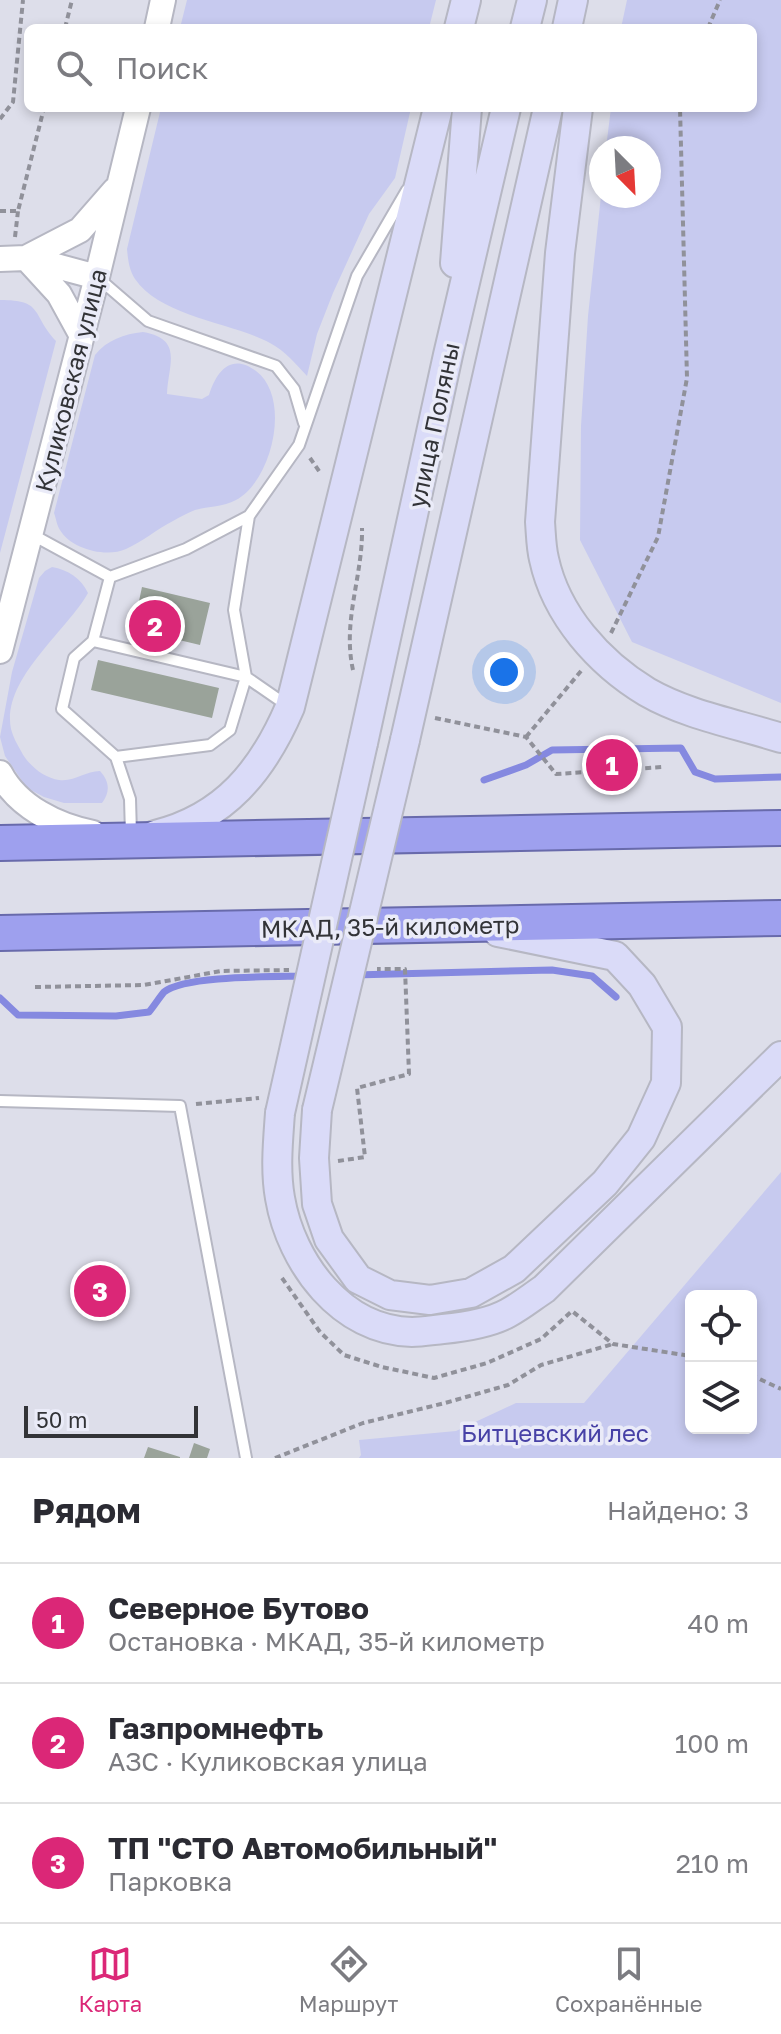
<!DOCTYPE html>
<html lang="ru">
<head>
<meta charset="utf-8">
<style>
  :root { --surface:#fff; --page:#f7f7f7; --text:#2b2b33; --muted:#7c7c81; --line:#e1e1e2; --accent:#db2777 }
  body { margin:0; font-family:"Golos Text",sans-serif; background:var(--page); color:var(--text) }
  .controls { position:absolute; right:24px; bottom:24px; display:grid; overflow:hidden; border-radius:12px; box-shadow:0 4px 12px #0003 }
  .controls button { width:72px; height:72px; display:grid; place-items:center; padding:0; border:0; border-bottom:2px solid var(--line); background:var(--surface); color:var(--text); font:40px sans-serif }
  .compass { position:absolute; left:589px; top:136px; width:72px; height:72px; border-radius:50%; background:var(--surface); box-shadow:0 4px 12px #0003; rotate:156deg }
  .scale { position:absolute; left:24px; bottom:20px; width:174px; box-sizing:border-box; padding-left:8px; border:4px solid #323337; border-top:0; font-size:22px; line-height:28px; white-space:nowrap; color:#323337; -webkit-text-stroke:6px #eaebf8; paint-order:stroke }
  .you { position:absolute; left:504px; top:672px; width:28px; height:28px; margin:-20px; border:6px solid #fff; border-radius:50%; background:#1a73e8; box-shadow:0 0 0 12px #1a73e833 }
  .badge { display:grid; place-items:center; width:52px; height:52px; border-radius:50%; background:var(--accent); color:#fff; font-size:26px; font-weight:700 }
  .pin { position:absolute; translate:-50% -50%; border:4px solid #fff; box-shadow:0 2px 8px #0006 }
  .list { margin:0; padding:0; list-style:none }
  h2 { display:flex; justify-content:space-between; align-items:center; height:104px; margin:0; padding:0 32px; font-size:34px }
  h2 small { font-size:26px; font-weight:400; color:var(--muted) }
  .list li { display:grid; grid-template-columns:52px 1fr auto; gap:24px; align-items:center; box-sizing:border-box; height:120px; padding:0 32px; border-top:2px solid var(--line) }
  .list b { display:block; font-size:30px; white-space:nowrap }
  .list p { margin:0; font-size:26px; white-space:nowrap; color:var(--muted) }
  .list em { font-size:26px; font-style:normal; color:var(--muted) }
  .icon { flex:none; width:44px; height:44px; fill:none; stroke:currentColor; stroke-width:2; stroke-linecap:round; stroke-linejoin:round }
  .map { position:relative; flex:none; width:781px; height:1458px; overflow:hidden }
  .search { position:absolute; background:var(--surface); box-shadow:0 4px 12px #0003; left:24px; right:24px; top:24px; height:88px; display:flex; align-items:center; gap:20px; box-sizing:border-box; padding:0 28px; border-radius:12px; color:var(--muted); font-size:30px }
  .sheet { height:464px; background:var(--surface) }
  nav { display:flex; justify-content:space-around; align-items:center; box-sizing:border-box; height:112px; border-top:2px solid var(--line); background:var(--surface); font-size:22px; color:var(--muted) }
  nav a { display:grid; justify-items:center; gap:4px }
  nav .on { color:var(--accent) }
  .map>svg:first-child { display:block }
  .green { fill:#c7caef; fill-rule:evenodd }
  .lines { fill:none; stroke-linecap:round; stroke-linejoin:round }
  .stream { stroke:#8589e0; stroke-width:7 }
  .building { fill:#9aa39a }
  .service-casing { stroke:#b6b7c3; stroke-width:14 }
  .tertiary-casing { stroke:#b6b7c3; stroke-width:28 }
  .secondary-casing { stroke:#b6b7c3; stroke-width:32 }
  .trunk-casing { stroke:#686aab; stroke-width:38 }
  .path { stroke:#90919a; stroke-width:4; stroke-dasharray:6 4; stroke-linecap:butt }
  .service { stroke:#fff; stroke-width:10 }
  .tertiary { stroke:#fff; stroke-width:24 }
  .secondary { stroke:#dadbf8; stroke-width:28 }
  .trunk { stroke:#9ea0ee; stroke-width:34 }
  .secondary-bridge-casing { stroke:#b6b7c3; stroke-width:32; stroke-linecap:butt }
  .secondary-bridge { stroke:#dadbf8; stroke-width:28 }
  .labels { text-anchor:middle; dominant-baseline:central; stroke-width:7; stroke-linejoin:round; paint-order:stroke }
  .street-label { font-size:24px; fill:#323337; stroke:#eaebf8 }
  .park-label { font-size:24px; fill:#4741a6; stroke:#eaebf8 }
</style>
</head>
<body>
<div class="map">
<svg width="781" height="1458" viewBox="0 0 781 1458">
  <rect width="100%" height="100%" fill="#dddeea"/>
  <!-- green -->
  <path class="green" d="M187,0H436L429,28H180Z
    M627,0H781V703L632,642L580,540L581,426L588,316L601,196H649V148H606L611,108H753V28H621Z
    M161,108H411L395,178L369,214L333,293L317,334L307,376C296,364 285,351 270,343C231,322 161,317 135,279C129,270 128,259 127,249Z
    M0,300C44,300 31,314 56,341L0,553Z
    M143,332C184,339 168,365 167,394L202,399L209,395C216,372 231,352 256,371C292,398 272,481 236,500C223,507 209,506 195,510C187,513 180,517 173,521C157,529 142,542 126,549C106,558 71,549 60,530C57,526 56,518 54,513L95,355C107,340 124,334 143,332Z
    M52,567C68,570 81,578 88,593C66,632 1,680 11,729C13,737 17,744 21,751C28,765 44,778 59,780C75,782 85,771 100,771C110,782 110,792 102,803H64L44,797L27,788L5,756L0,737L12,672L39,578L45,571Z
    M781,1172V1458H359L361,1455L359,1440L456,1431L516,1403H584ZM691,1296H751V1428H691Z"/>
  <g class="lines">
    <!-- stream -->
    <path class="stream" d="M484,780L526,765L552,750L681,748L695,772L715,779L781,777
      M354,975L552,970L592,976L616,997
      M0,998L18,1015L116,1016L149,1012C154,1006 159,998 164,992C185,975 277,977 306,976"/>
  </g>
  <!-- building -->
  <path class="building" d="M142,587L210,603L200,645L133,629Z
    M98,660L219,688L212,718L91,690Z
    M194,1443L210,1449L207,1458H189Z
    M148,1447L180,1457V1458H144Z"/>
  <g class="lines">
    <defs>
      <path id="service" d="M97,277L148,321L276,366L294,389L304,423
        M31,534L110,577L186,549L249,516
        M110,577L93,641L74,658L62,709L116,757L210,745L230,730L246,677L234,610L249,516L299,445L357,276L407,190
        M93,641L246,677L288,706
        M116,757L130,799L131,834
        M0,1101L180,1106L246,1458"/>
      <path id="tertiary" d="M157,28L163,0
        M26,258L80,230L115,190
        M26,258L59,294L82,336
        M0,259L26,258L97,277
        M0,651L97,277L138,108
        M0,773C18,807 57,826 93,833"/>
      <path id="secondary" d="M459,28L466,0
        M525,28L532,0
        M567,28L573,0
        M578,108L560,253L540,522C541,534 541,547 544,559C556,615 599,663 647,692C687,715 737,724 781,738
        M455,263L467,108
        M405,740L548,108
        M363,743L448,355L506,108
        M155,835C225,818 263,770 290,707L438,108
        M317,1110L314,1158L317,1204L329,1239L358,1279L390,1295L430,1300L471,1293L514,1269L605,1183L641,1138L666,1083L667,1027L642,985L615,956L498,932
        M280,1113C278,1141 275,1170 280,1198C291,1263 342,1331 412,1332C422,1332 433,1330 443,1329C464,1327 490,1323 508,1313C521,1306 532,1297 544,1289L781,1056"/>
      <path id="trunk" d="M0,843L781,828
        M0,933L781,918"/>
    </defs>
    <!-- service casing -->
    <use href="#service" class="service-casing"/>
    <!-- tertiary casing -->
    <use href="#tertiary" class="tertiary-casing"/>
    <!-- secondary casing -->
    <use href="#secondary" class="secondary-casing"/>
    <!-- trunk casing -->
    <use href="#trunk" class="trunk-casing"/>
    <!-- path -->
    <path class="path" d="M65,28L72,0
      M708,28L720,0
      M0,119L13,102L23,0
      M0,211H18L44,108
      M15,237L18,211
      M310,458L321,474
      M611,633L658,537L687,378L680,108
      M353,670C342,621 363,576 362,528
      M435,718L526,737L556,774L663,767
      M526,737L581,671
      M35,987L144,985L221,971L289,970
      M196,1104L259,1098
      M338,1161L365,1157L357,1088L409,1074L405,969H377
      M282,1278L320,1332L344,1355L382,1367L434,1378L487,1363L541,1339L572,1311L613,1344L691,1356
      M751,1375L781,1389
      M275,1458L363,1423L445,1403L508,1385L541,1365L613,1344"/>
    <!-- service -->
    <use href="#service" class="service"/>
    <!-- tertiary -->
    <use href="#tertiary" class="tertiary"/>
    <!-- secondary -->
    <use href="#secondary" class="secondary"/>
    <!-- trunk -->
    <use href="#trunk" class="trunk"/>
    <defs>
      <path id="secondary-bridge" d="M317,1110L405,740
        M280,1113L363,743"/>
    </defs>
    <!-- secondary-bridge casing -->
    <use href="#secondary-bridge" class="secondary-bridge-casing"/>
    <!-- secondary-bridge -->
    <use href="#secondary-bridge" class="secondary-bridge"/>
  </g>
  <g class="labels">
    <!-- street labels -->
    <g class="street-label">
      <text transform="translate(70 380) rotate(-76)">Куликовская улица</text>
      <text transform="translate(433 425) rotate(-78)">улица Поляны</text>
      <text transform="translate(390 926) rotate(-1)">МКАД, 35-й километр</text>
    </g>
    <!-- park labels -->
    <g class="park-label">
      <text x="555" y="1432">Битцевский лес</text>
    </g>
  </g>
</svg>
<div class="controls">
<button><svg class="icon" aria-label="locate" viewBox="0 0 24 24"><circle cx="12" cy="12" r="6"/><path d="M12 2v4M12 18v4M2 12h4M18 12h4"/></svg></button>
<button><svg class="icon" aria-label="layers" viewBox="0 0 24 24"><path d="M12 4l9 5-9 5-9-5zM3 14l9 5 9-5"/></svg></button>
</div>
<svg class="compass" viewBox="-18 -18 36 36"><path d="M0-13l5 13h-10z" fill="#e53935"/><path d="M0 13l5-13h-10z" fill="#7c7c81"/></svg>
<div class="scale">50 m</div>
<div class="you"></div>
<div class="pin badge" style="left:612px;top:765px">1</div>
<div class="pin badge" style="left:155px;top:626px">2</div>
<div class="pin badge" style="left:100px;top:1291px">3</div>
<div class="search"><svg class="icon" aria-label="search" viewBox="0 0 24 24"><circle cx="10" cy="10" r="6"/><path d="M15 15l6 6"/></svg>Поиск</div>
</div>
<section class="sheet">
<h2>Рядом<small>Найдено: 3</small></h2>
<ul class="list">
<li><span class="badge">1</span><div><b>Северное Бутово</b><p>Остановка · МКАД, 35-й километр</p></div><em>40 m</em></li>
<li><span class="badge">2</span><div><b>Газпромнефть</b><p>АЗС · Куликовская улица</p></div><em>100 m</em></li>
<li><span class="badge">3</span><div><b>ТП &quot;СТО Автомобильный&quot;</b><p>Парковка</p></div><em>210 m</em></li>
</ul>
</section>
<nav>
<a class="on"><svg class="icon" aria-label="map" viewBox="0 0 24 24"><path d="M3 6l6-2 6 2 6-2v14l-6 2-6-2-6 2zM9 4v14M15 6v14"/></svg>Карта</a>
<a><svg class="icon" aria-label="directions" viewBox="0 0 24 24"><path d="M12 3l9 9-9 9-9-9zM9 14v-3h6M13 9l2 2-2 2"/></svg>Маршрут</a>
<a><svg class="icon" aria-label="saved" viewBox="0 0 24 24"><path d="M7 4h10v16l-5-4-5 4z"/></svg>Сохранённые</a>
</nav>
</body>
</html>
